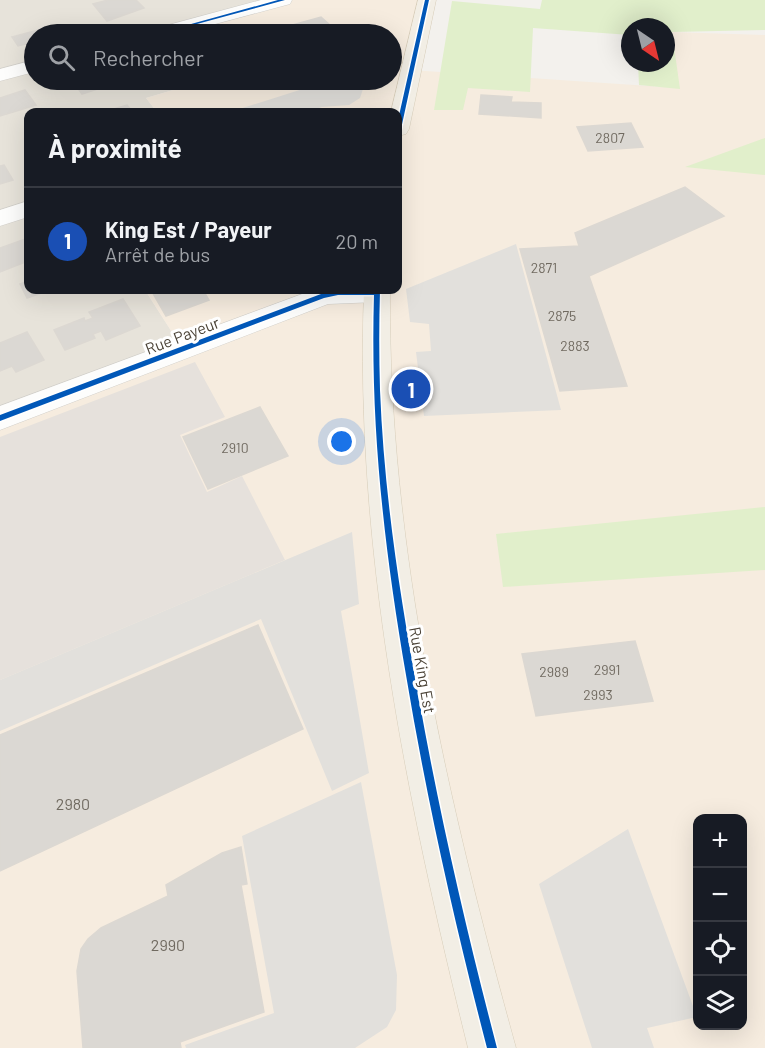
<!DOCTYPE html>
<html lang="fr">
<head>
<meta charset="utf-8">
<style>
  :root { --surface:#171b24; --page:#242831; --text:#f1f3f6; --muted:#9ea1a6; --line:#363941; --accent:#868077 }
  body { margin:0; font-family:Barlow,sans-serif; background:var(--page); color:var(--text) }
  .controls { position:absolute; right:18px; bottom:18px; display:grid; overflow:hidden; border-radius:12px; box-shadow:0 6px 24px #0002 }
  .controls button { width:54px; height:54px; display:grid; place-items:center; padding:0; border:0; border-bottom:2px solid var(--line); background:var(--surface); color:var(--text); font:30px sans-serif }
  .compass { position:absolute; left:621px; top:18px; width:54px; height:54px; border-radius:50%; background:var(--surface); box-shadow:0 6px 24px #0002; rotate:145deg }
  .you { position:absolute; left:342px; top:442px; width:21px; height:21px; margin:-15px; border:4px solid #fff; border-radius:50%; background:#1a73e8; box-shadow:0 0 0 9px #1a73e833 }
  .badge { display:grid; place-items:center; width:39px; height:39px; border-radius:50%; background:var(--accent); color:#fff; font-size:20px; font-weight:700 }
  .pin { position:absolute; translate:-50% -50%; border:3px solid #fff; box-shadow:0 2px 6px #0006 }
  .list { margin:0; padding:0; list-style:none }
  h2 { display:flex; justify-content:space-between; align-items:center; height:78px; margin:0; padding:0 24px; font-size:26px }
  h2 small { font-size:20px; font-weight:400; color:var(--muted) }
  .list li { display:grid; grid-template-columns:39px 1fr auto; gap:18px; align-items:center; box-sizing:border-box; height:108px; padding:0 24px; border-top:2px solid var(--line) }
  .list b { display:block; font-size:22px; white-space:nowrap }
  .list p { margin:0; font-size:20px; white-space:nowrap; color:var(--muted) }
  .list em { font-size:20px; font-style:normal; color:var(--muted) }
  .icon { flex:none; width:33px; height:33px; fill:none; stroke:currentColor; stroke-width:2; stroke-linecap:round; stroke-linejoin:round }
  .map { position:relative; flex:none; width:765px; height:1048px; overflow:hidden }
  .search { position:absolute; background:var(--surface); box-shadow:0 6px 24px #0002; left:24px; top:24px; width:378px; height:66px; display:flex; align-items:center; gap:15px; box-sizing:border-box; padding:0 21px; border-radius:33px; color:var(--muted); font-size:22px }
  .panel { position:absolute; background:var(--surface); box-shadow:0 6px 24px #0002; left:24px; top:108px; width:378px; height:186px; border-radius:12px }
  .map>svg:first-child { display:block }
  .residential { fill:#e7e3da }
  .commercial { fill:#f6ecdf; fill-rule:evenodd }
  .industrial { fill:#e6e1dc }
  .green { fill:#e1efcb }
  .parking { fill:#e2e0dc }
  .building { fill:#dbd8d3; stroke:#dcd8d2; stroke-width:1.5 }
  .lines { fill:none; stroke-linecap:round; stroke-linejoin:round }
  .minor-casing { stroke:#d1cfca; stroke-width:1 }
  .major-casing { stroke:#d7cdb9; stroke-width:1 }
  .minor { fill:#fdfdfc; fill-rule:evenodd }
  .major { fill:#f2eee5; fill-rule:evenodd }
  .cycleway-casing { stroke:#fff; stroke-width:3 }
  .cycleway { fill:#0057b8; fill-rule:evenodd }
  .labels { text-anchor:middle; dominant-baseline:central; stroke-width:6; stroke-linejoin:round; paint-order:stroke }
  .number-label { font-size:14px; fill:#706a60 }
  .street-label { font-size:16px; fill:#4b4337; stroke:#fff }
  .near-number-label { font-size:16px; fill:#706a60 }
</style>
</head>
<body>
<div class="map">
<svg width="765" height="1048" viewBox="0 0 765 1048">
  <rect width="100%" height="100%" fill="#f3f1ed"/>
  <!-- residential -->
  <path class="residential" d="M0,0H283L204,23L215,34H34V80H207L146,98L157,112H28V290H145L183,349L0,418Z"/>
  <!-- commercial -->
  <path class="commercial" d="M283,0H427L411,70L679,88L672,32L765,35V1048H0V418L182,348L145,290H398V112H157L146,98L207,80H392V34H215L204,22ZM698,818H742V1026H698Z"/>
  <!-- industrial -->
  <path class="industrial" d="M195,362L225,417L180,435L207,492L242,476L285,560L0,680V437Z"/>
  <!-- green -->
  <path class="green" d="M542,0H765V30L672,32L680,89L639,85L638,63H666V27H630V35L533,28L530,92L468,88L463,110H434L452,1L540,9Z
    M765,138V175L685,167Z
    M765,507V570L503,587L496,534Z"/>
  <!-- parking -->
  <path class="parking" d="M331,80H366L360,98L349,105L322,107L306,112H230Z
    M516,244L561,410L424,416L416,352L431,351L429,324L410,322L406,289Z
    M352,532L359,604L341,611L369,773L332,791L261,619L0,731V680Z
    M361,782L397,975L396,1010L387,1027L355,1048H186L185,1045L274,1013L242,836Z
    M628,829L697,1017L647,1028L654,1048H592L539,884Z"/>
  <!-- building -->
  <path class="building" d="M108,0H136L144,8L107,21L93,4Z
    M321,17L339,33L347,31L349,34H260Z
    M57,25L64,34H34V42L18,46L12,37Z
    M72,80H105L110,85L82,94Z
    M25,90L36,105L0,116V98Z
    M481,95L512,97L511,102L541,103V118L479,114Z
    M127,105L133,112H109L107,111Z
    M631,123L643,147L588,151L577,127Z
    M4,165L13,180L0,184V166Z
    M685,187L724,216L589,276L627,386L560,391L520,249L579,246L575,233Z
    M28,238V261L0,272V248Z
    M28,281V290H50L27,298L20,284Z
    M151,290H203L209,300L166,316Z
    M123,299L140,326L106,340L101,331L93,334L95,338L65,350L54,330L84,318L85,321L93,318L89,312Z
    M27,332L44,360L16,372L12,366L0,371V343Z
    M260,407L288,456L208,489L183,437Z
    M258,625L303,729L0,871V735Z
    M635,641L653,701L536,716L522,654Z
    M241,847L247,884L241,885L264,1012L180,1042L181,1048H83L77,971L81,949L88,939L101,928L168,896L166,885L222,853Z"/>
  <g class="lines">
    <defs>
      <path id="minor" d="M261,0H292L290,4L178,34H147L150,30Z
        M34,60V72L0,81V69Z
        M28,201V217L0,226V210Z
        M313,290H388L390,293L386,300L377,302L328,304L0,430V406Z"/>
      <path id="major" d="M418,0H436L409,129L406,134L398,136V112H391Z
        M364,290H390C388,547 448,802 516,1048H468C407,801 354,545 364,290Z"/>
    </defs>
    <!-- minor casing -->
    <use href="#minor" class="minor-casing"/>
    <!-- major casing -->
    <use href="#major" class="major-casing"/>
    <!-- minor -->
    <use href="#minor" class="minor"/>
    <!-- major -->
    <use href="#major" class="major"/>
    <defs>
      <path id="cycleway" d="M278,0H285L160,34H155Z
        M425,0H429L401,129L398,131V120Z
        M374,290H380C379,323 379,356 380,390C384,494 400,597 419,699C440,817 467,933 497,1048H487C455,925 427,801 406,675C384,547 370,425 374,295H338L324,298L0,421V415L321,294L338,291Z"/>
    </defs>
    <!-- cycleway casing -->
    <use href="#cycleway" class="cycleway-casing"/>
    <!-- cycleway -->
    <use href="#cycleway" class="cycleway"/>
  </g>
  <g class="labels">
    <!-- number labels -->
    <g class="number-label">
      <text x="610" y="137">2807</text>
      <text x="544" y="267">2871</text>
      <text x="562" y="315">2875</text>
      <text x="575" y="345">2883</text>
      <text x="235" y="447">2910</text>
      <text x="607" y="669">2991</text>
      <text x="554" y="671">2989</text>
      <text x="598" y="694">2993</text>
    </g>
    <!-- street labels -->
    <g class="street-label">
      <text transform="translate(182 335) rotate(-21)">Rue Payeur</text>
      <text transform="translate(423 670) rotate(80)">Rue King Est</text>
    </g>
    <!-- near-number labels -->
    <g class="near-number-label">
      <text x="73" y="803">2980</text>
      <text x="168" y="944">2990</text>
    </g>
  </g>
</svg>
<div class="controls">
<button>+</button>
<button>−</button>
<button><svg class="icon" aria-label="locate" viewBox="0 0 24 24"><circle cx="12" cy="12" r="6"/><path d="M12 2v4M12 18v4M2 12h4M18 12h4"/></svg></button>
<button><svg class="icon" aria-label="layers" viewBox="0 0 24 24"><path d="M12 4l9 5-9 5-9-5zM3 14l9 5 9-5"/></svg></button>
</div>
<svg class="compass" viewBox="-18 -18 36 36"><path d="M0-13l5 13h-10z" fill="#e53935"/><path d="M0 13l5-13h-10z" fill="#9ea1a6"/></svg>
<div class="you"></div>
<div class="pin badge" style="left:411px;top:389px;background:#1a4fb4">1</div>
<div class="search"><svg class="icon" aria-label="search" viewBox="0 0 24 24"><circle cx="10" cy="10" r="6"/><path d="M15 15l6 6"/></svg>Rechercher</div>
<section class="panel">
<h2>À proximité<small></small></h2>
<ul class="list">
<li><span class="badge" style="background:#1a4fb4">1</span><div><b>King Est / Payeur</b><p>Arrêt de bus</p></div><em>20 m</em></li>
</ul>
</section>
</div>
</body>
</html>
